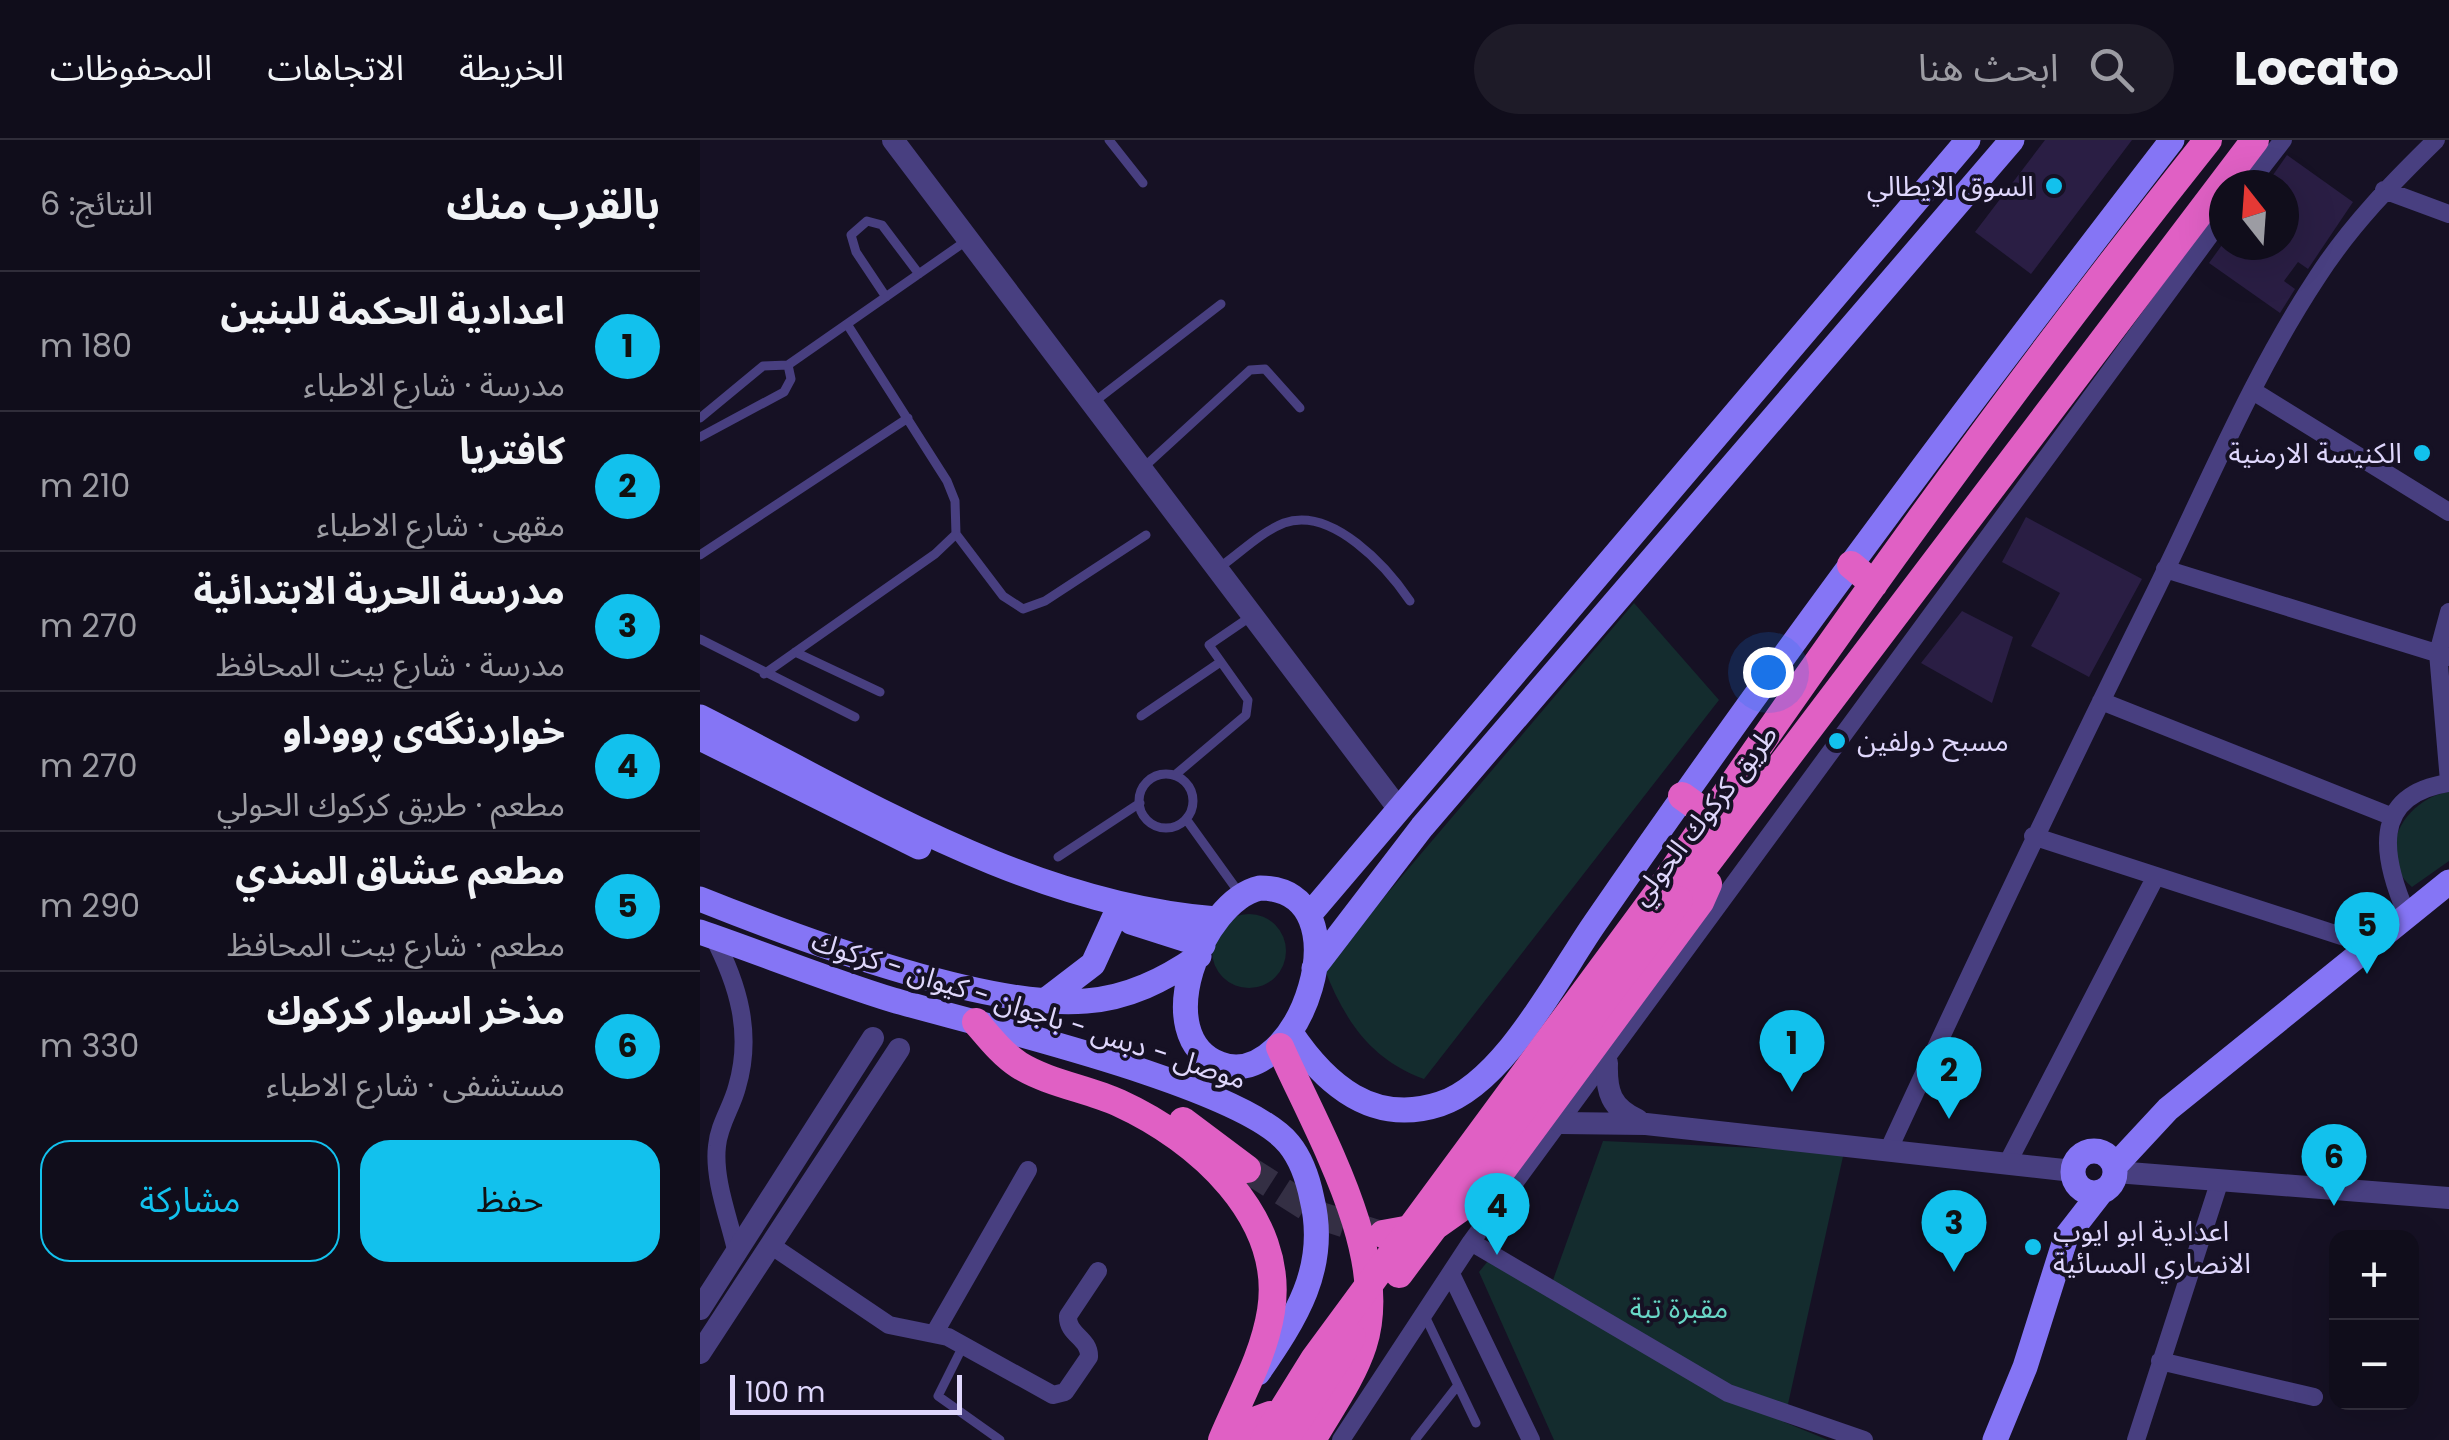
<!DOCTYPE html>
<html lang="ar">
<head>
<meta charset="utf-8">
<style>
  :root { --surface:#100d1b; --page:#1e1b28; --text:#f1f3f6; --muted:#9c9ca3; --line:#302d3a; --accent:#12c1ed }
  body { margin:0; font-family:Poppins,"Noto Sans Arabic",sans-serif; background:var(--page); color:var(--text); direction:rtl }
  .controls { position:absolute; right:30px; bottom:30px; display:grid; overflow:hidden; border-radius:20px; box-shadow:0 10px 40px #0002 }
  .controls button { width:90px; height:90px; display:grid; place-items:center; padding:0; border:0; border-bottom:2px solid var(--line); background:var(--surface); color:var(--text); font:50px sans-serif }
  .compass { position:absolute; left:1509px; top:30px; width:90px; height:90px; border-radius:50%; background:var(--surface); box-shadow:0 10px 40px #0002; rotate:343deg }
  .scale { position:absolute; left:30px; bottom:25px; width:232px; box-sizing:border-box; padding-left:10px; border:5px solid #dfd7fc; border-top:0; font-size:28px; line-height:35px; white-space:nowrap; color:#dfd7fc; -webkit-text-stroke:8px #161124; paint-order:stroke }
  .you { position:absolute; left:1068px; top:532px; width:35px; height:35px; margin:-25px; border:8px solid #fff; border-radius:50%; background:#1a73e8; box-shadow:0 0 0 15px #1a73e833 }
  .badge { display:grid; place-items:center; width:65px; height:65px; border-radius:50%; background:var(--accent); color:#111; font-size:32px; font-weight:700 }
  .pin { position:absolute; translate:-50% -82px; filter:drop-shadow(0 2px 5px #0008) }
  .pin::after { content:''; position:absolute; top:52px; width:35px; height:30px; background:inherit; clip-path:polygon(0 0,100% 0,50% 100%) }
  .list { margin:0; padding:0; list-style:none }
  h2 { display:flex; justify-content:space-between; align-items:center; height:130px; margin:0; padding:0 40px; font-size:42px }
  h2 small { font-size:32px; font-weight:400; color:var(--muted) }
  .list li { display:grid; grid-template-columns:65px 1fr auto; gap:30px; align-items:center; box-sizing:border-box; height:140px; padding:0 40px; border-top:2px solid var(--line) }
  .list b { display:block; font-size:38px; white-space:nowrap }
  .list p { margin:0; font-size:32px; white-space:nowrap; color:var(--muted) }
  .list em { font-size:32px; font-style:normal; color:var(--muted) }
  .actions { display:flex; gap:20px; padding:30px 40px }
  .actions a { flex:1; padding:22px 0; border:2px solid var(--accent); border-radius:30px; text-align:center; font-size:35px; color:var(--accent) }
  .actions .main { background:var(--accent); color:#111 }
  .icon { flex:none; width:55px; height:55px; fill:none; stroke:currentColor; stroke-width:2; stroke-linecap:round; stroke-linejoin:round }
  .map { position:relative; flex:none; width:1749px; height:1300px; overflow:hidden; direction:ltr }
  header { display:flex; align-items:center; gap:60px; box-sizing:border-box; height:140px; padding:0 50px; background:var(--surface); border-bottom:2px solid var(--line) }
  header strong { font-size:48px }
  nav { display:flex; gap:55px; margin-inline-start:auto; font-size:35px }
  .search { width:700px; height:90px; background:var(--page); display:flex; align-items:center; gap:25px; box-sizing:border-box; padding:0 35px; border-radius:55px; color:var(--muted); font-size:38px }
  main { display:flex }
  aside { flex:1; background:var(--surface) }
  .map>svg:first-child { display:block }
  .green { fill:#142c2e }
  .building { fill:#2a1e44 }
  .lines { fill:none; stroke-linecap:round; stroke-linejoin:round }
  .trunk-tunnel { stroke:#342f44; stroke-width:28; stroke-dasharray:28 14; stroke-linecap:butt }
  .service { stroke:#483f80; stroke-width:9 }
  .minor { stroke:#483f80; stroke-width:18 }
  .tertiary { stroke:#483f80; stroke-width:22 }
  .secondary { stroke:#8575f5; stroke-width:25 }
  .trunk { stroke:#e060c4; stroke-width:28 }
  .trunk-bridge { stroke:#e060c4; stroke-width:28 }
  .poi-dot { fill:#12c1ed; stroke:#161124; stroke-width:4 }
  .labels { text-anchor:middle; dominant-baseline:central; stroke-width:8; stroke-linejoin:round; paint-order:stroke }
  .poi-label { font-size:28px; fill:#dfd7fc; stroke:#161124; text-anchor:end }
  .street-label { font-size:28px; fill:#dfd7fc; stroke:#161124 }
  .park-label { font-size:28px; fill:#68d7c6; stroke:#161124 }
</style>
</head>
<body>
<header>
<strong>Locato</strong>
<div class="search"><svg class="icon" aria-label="search" viewBox="0 0 24 24"><circle cx="10" cy="10" r="6"/><path d="M15 15l6 6"/></svg>ابحث هنا</div>
<nav><a>الخريطة</a><a>الاتجاهات</a><a>المحفوظات</a></nav>
</header>
<main>
<div class="map">
<svg width="1749" height="1300" viewBox="0 0 1749 1300">
  <rect width="100%" height="100%" fill="#161124"/>
  <!-- green -->
  <path class="green" d="M934,463L1019,560L724,939C670,919 645,881 624,828Z
    M1749,652V721L1712,747C1672,713 1706,658 1749,652Z
    M512 811a37 37 0 1 1 74 0a37 37 0 1 1-74 0Z
    M903,1001L1144,1012L1084,1282L1128,1300H854L779,1132L788,1121L848,1154Z"/>
  <!-- building -->
  <path class="building" d="M1345,0H1432L1331,134L1275,92Z
    M1587,15L1653,62L1608,129L1598,122L1584,141L1595,149L1580,173L1509,123L1522,105H1584V45H1566Z
    M1326,377L1442,439L1389,537L1331,506L1360,453L1302,422Z
    M1262,471L1313,497L1292,563L1221,523Z"/>
  <g class="lines">
    <!-- trunk-tunnel -->
    <path class="trunk-tunnel" d="M547,1029L621,1076L678,1094"/>
    <!-- service -->
    <path class="service" d="M409,0L443,43
      M186,157L156,112L151,95L167,81L182,85L219,134
      M88,225L266,101
      M394,262L521,164
      M0,278L63,226L88,225L91,239L84,252L0,297
      M444,327L550,230L565,229L600,268
      M256,394L303,456L323,469L345,461L446,395
      M0,415L208,278
      M520,427C540,413 561,392 584,383C632,366 687,427 710,461
      M0,499L155,577
      M95,512L180,552
      M64,534L235,414L256,394L255,361L247,341L147,184
      M441,576L519,523
      M439 661a27 27 0 1 1 54 0a27 27 0 1 1-54 0Z
      M475,635L546,575L548,560L509,505L550,477
      M486,679L540,754
      M358,717L440,663
      M724,1174L776,1283
      M263,1206L238,1256L300,1300
      M715,1300L758,1245"/>
    <!-- minor -->
    <path class="minor" d="M1548,45L1583,0
      M1684,50L1749,74
      M1553,251L1749,372
      M1465,429L1749,517
      M1749,472L1738,513L1749,641
      M1401,561L1693,677
      M1333,696L1669,805
      M1707,775C1683,720 1668,655 1749,643
      M13,796C38,844 53,893 37,947C32,967 19,984 17,1006C13,1040 30,1081 37,1114
      M1188,1011C1275,823 1363,637 1455,452C1507,346 1553,234 1618,136C1651,85 1693,42 1736,0
      M1307,1024L1456,736
      M771,1102L1028,1253L1164,1300
      M72,1106L189,1185L248,1197L353,1255L365,1252L389,1217C390,1198 367,1195 368,1176L398,1131
      M751,1134L831,1300
      M234,1194L328,1030
      M1460,1221L1614,1257
      M641,1300L771,1102L1524,76
      M1436,1300L1520,1040"/>
    <!-- tertiary -->
    <path class="tertiary" d="M193,0L698,668
      M907,923C906,952 911,968 938,980
      M861,983L946,984L1373,1031
      M1416,1032L1749,1058
      M0,1169L173,898
      M0,1213L199,909"/>
    <!-- secondary -->
    <path class="secondary" d="M0,577C164,660 328,764 516,779
      M0,598L219,707
      M560,748C669,748 599,954 520,924C448,897 502,761 560,748Z
      M0,759C95,797 286,870 386,861C428,858 464,840 499,816
      M610,774L1268,0
      M431,782L503,805
      M0,792C64,814 128,840 193,860C276,884 542,945 589,1004C602,1020 608,1039 612,1059C629,1128 595,1179 558,1233
      M614,828L722,687L1312,0
      M346,860L393,824L414,778
      M591,893C626,945 673,986 740,964C804,943 857,838 895,783C1079,516 1274,256 1472,0
      M1373 1032a21 21 0 1 1 42 0a21 21 0 1 1-42 0Z
      M1415,1026L1468,969L1749,742
      M1295,1300L1325,1227L1366,1097L1401,1052"/>
    <!-- trunk -->
    <path class="trunk" d="M1151,425L1174,444
      M982,656L1010,676
      M962,747C1135,493 1316,241 1508,0
      M979,760L1555,0
      M276,882C289,897 302,914 319,925C348,943 388,949 419,963C498,999 586,1077 571,1171C564,1216 539,1259 522,1300
      M580,907C616,989 692,1115 663,1205C652,1239 629,1270 612,1300
      M483,981L547,1029
      M683,1094L738,1084L789,1048L1000,762L1008,744
      M535,1300L546,1284L570,1275L582,1280L591,1294"/>
    <!-- trunk-bridge -->
    <path class="trunk-bridge" d="M699,1134L979,760
      M588,1295L652,1197
      M564,1300L615,1218L962,747"/>
  </g>
  <!-- markers -->
  <g class="poi-dot">
    <circle cx="1354" cy="46" r="10"/>
    <circle cx="1722" cy="313" r="10"/>
    <circle cx="1137" cy="601" r="10"/>
    <circle cx="1333" cy="1107" r="10"/>
  </g>
  <g class="labels">
    <!-- poi labels -->
    <g class="poi-label">
      <text x="1334" y="46">السوق الايطالي</text>
      <text x="1702" y="313">الكنيسة الارمنية</text>
      <text x="1157" y="601" text-anchor="start">مسبح دولفين</text>
      <text x="1353" y="1091" text-anchor="start">اعدادية ابو ايوب<tspan x="1353" dy="32">الانصاري المسائية</tspan></text>
    </g>
    <!-- street labels -->
    <g class="street-label">
      <text transform="translate(1004 675) rotate(-52)">طريق كركوك الحولي</text>
      <text transform="translate(329 870) rotate(18)">موصل - دبس - باجوان - كيوان - كركوك</text>
    </g>
    <!-- park labels -->
    <g class="park-label">
      <text x="979" y="1168">مقبرة تبة</text>
    </g>
  </g>
</svg>
<div class="controls">
<button>+</button>
<button>−</button>
</div>
<svg class="compass" viewBox="-18 -18 36 36"><path d="M0-13l5 13h-10z" fill="#e53935"/><path d="M0 13l5-13h-10z" fill="#9c9ca3"/></svg>
<div class="scale">100 m</div>
<div class="you"></div>
<div class="pin badge" style="left:1092px;top:952px">1</div>
<div class="pin badge" style="left:1249px;top:979px">2</div>
<div class="pin badge" style="left:1254px;top:1132px">3</div>
<div class="pin badge" style="left:797px;top:1115px">4</div>
<div class="pin badge" style="left:1667px;top:834px">5</div>
<div class="pin badge" style="left:1634px;top:1066px">6</div>
</div>
<aside>
<h2>بالقرب منك<small>النتائج: 6</small></h2>
<ul class="list">
<li><span class="badge">1</span><div><b>اعدادية الحكمة للبنين</b><p>مدرسة · شارع الاطباء</p></div><em>180 m</em></li>
<li><span class="badge">2</span><div><b>کافتریا</b><p>مقهى · شارع الاطباء</p></div><em>210 m</em></li>
<li><span class="badge">3</span><div><b>مدرسة الحرية الابتدائية</b><p>مدرسة · شارع بيت المحافظ</p></div><em>270 m</em></li>
<li><span class="badge">4</span><div><b>خواردنگەی ڕووداو</b><p>مطعم · طريق كركوك الحولي</p></div><em>270 m</em></li>
<li><span class="badge">5</span><div><b>مطعم عشاق المندي</b><p>مطعم · شارع بيت المحافظ</p></div><em>290 m</em></li>
<li><span class="badge">6</span><div><b>مذخر اسوار كركوك</b><p>مستشفى · شارع الاطباء</p></div><em>330 m</em></li>
</ul>
<div class="actions"><a class="main">حفظ</a><a>مشاركة</a></div>
</aside>
</main>
</body>
</html>
